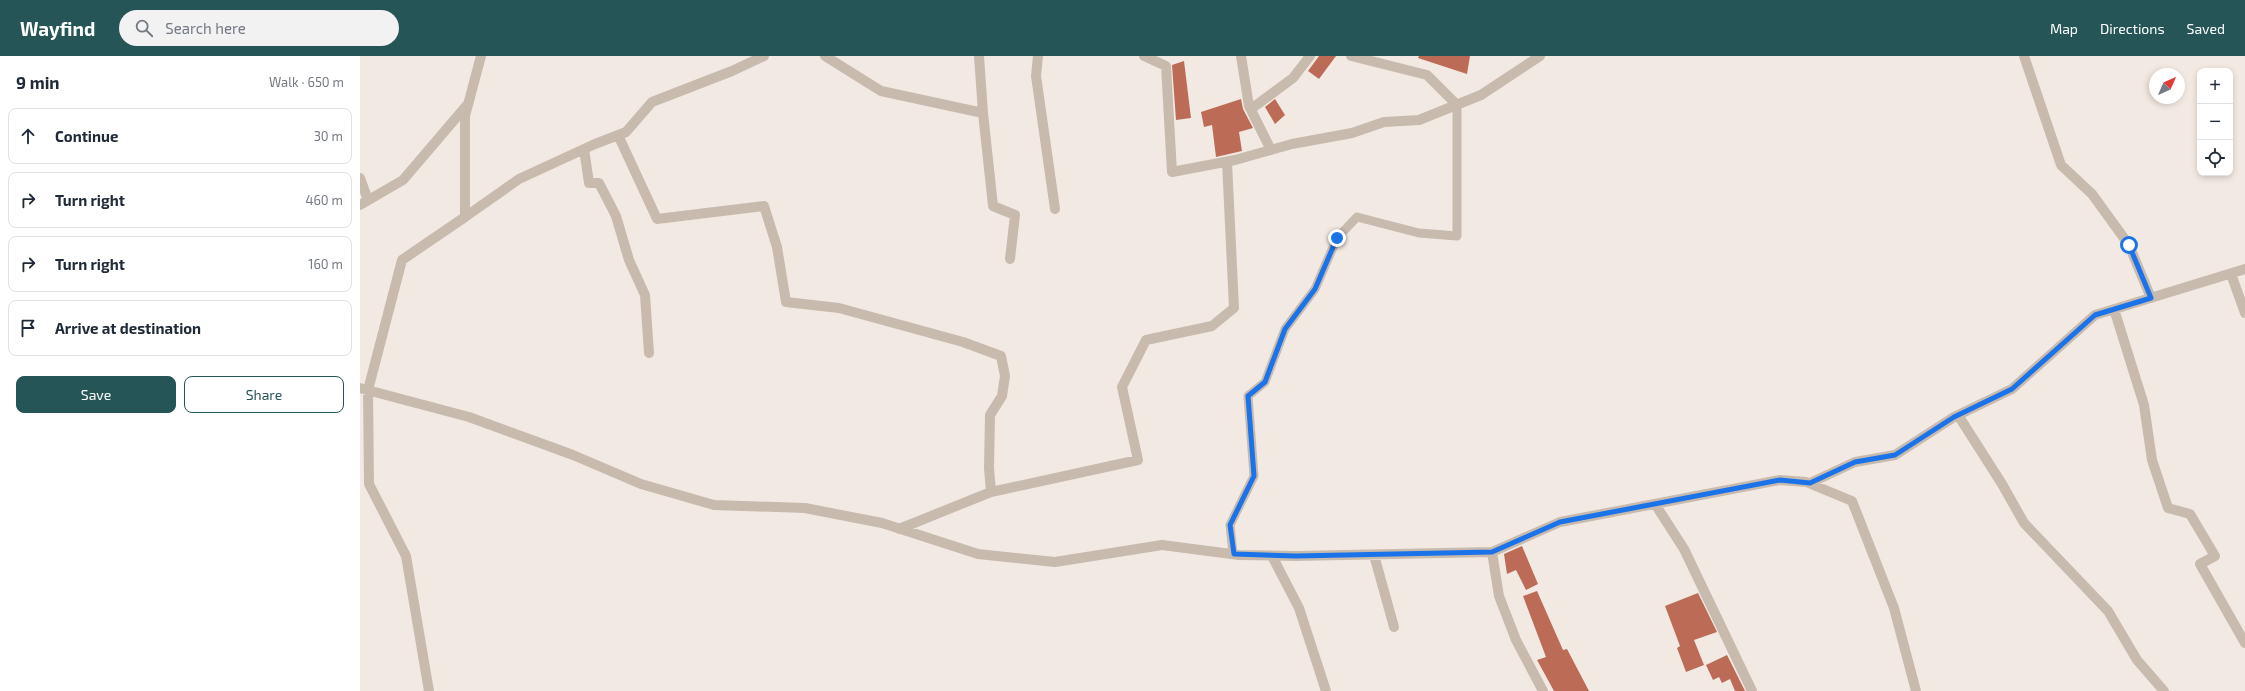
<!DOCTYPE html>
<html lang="en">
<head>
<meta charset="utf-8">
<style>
  :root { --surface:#fff; --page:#f2f2f3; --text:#1f2937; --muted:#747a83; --line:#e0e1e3; --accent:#255557 }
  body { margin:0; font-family:"Exo 2",sans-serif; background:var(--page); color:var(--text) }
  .controls { position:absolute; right:12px; top:12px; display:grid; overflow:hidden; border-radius:8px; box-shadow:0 2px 6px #0003 }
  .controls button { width:36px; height:36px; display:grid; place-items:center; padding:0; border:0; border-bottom:1px solid var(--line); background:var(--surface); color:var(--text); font:20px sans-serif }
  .compass { position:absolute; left:1789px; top:12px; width:36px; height:36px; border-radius:50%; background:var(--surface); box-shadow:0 2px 6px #0003; rotate:45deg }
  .stop { position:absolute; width:12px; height:12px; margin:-9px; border:3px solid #1a73e8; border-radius:50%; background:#fff }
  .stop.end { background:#1a73e8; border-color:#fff; box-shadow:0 1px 4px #0008 }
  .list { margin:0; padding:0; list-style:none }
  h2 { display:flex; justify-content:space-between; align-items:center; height:52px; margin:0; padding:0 16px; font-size:17px }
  h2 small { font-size:13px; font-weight:400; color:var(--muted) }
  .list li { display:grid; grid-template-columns:26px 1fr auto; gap:12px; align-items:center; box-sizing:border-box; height:56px; margin:0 8px 8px; padding:0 8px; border:1px solid var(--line); border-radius:8px }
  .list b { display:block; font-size:15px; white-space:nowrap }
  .list em { font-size:13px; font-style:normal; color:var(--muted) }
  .actions { display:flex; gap:8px; padding:12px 16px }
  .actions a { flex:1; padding:9px 0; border:1px solid var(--accent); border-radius:8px; text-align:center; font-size:14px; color:var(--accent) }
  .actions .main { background:var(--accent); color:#fff }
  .icon { flex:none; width:22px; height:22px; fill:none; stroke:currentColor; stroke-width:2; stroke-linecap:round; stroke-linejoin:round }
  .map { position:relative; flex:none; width:1885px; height:635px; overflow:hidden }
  header { display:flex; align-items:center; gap:24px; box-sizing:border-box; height:56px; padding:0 20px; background:var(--accent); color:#fff }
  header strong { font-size:19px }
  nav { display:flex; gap:22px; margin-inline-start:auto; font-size:14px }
  .search { width:280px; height:36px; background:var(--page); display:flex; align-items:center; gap:10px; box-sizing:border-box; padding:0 14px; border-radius:22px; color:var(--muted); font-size:15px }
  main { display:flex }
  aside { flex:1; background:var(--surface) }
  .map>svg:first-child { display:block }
  .building { fill:#bc6c56 }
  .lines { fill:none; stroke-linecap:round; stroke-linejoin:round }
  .service { stroke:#c9baae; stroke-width:9 }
  .minor { stroke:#c9baae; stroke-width:10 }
  .route { stroke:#1a73e8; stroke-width:5 }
</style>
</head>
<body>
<header>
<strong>Wayfind</strong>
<div class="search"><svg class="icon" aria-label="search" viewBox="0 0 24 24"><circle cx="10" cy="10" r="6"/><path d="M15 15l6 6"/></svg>Search here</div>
<nav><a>Map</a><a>Directions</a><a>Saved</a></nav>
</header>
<main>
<aside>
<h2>9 min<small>Walk · 650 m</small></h2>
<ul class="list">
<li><svg class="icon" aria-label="ahead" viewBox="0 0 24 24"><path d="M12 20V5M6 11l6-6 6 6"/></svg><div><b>Continue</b></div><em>30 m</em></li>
<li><svg class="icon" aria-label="right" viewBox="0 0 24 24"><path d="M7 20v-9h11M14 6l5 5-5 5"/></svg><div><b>Turn right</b></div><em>460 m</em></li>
<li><svg class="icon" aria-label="right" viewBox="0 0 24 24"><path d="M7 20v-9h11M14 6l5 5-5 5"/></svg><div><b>Turn right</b></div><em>160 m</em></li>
<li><svg class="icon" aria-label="arrive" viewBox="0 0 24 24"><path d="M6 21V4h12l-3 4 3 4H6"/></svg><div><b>Arrive at destination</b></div></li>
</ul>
<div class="actions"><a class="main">Save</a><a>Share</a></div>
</aside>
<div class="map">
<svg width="1885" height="635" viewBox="0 0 1885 635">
  <rect width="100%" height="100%" fill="#f2eae2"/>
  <!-- building -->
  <path class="building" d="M959,0H976L959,23L948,15Z
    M1059,0H1110L1107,18L1058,2Z
    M824,5L831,62L816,64L812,9Z
    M881,43L883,53L893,72L879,76L882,95L856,101L852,69L844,71L841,56Z
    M915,43L925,59L915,68L905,51Z
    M1162,490L1178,528L1166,534L1156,514L1147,518L1144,498Z
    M1177,535L1203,594L1207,593L1229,635H1194L1177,604L1186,601L1163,540Z
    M1338,537L1357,576L1334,584L1344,609L1326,616L1317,592L1320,590L1305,550Z
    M1367,599L1385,635H1375L1370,623L1362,627L1359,621L1353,624L1346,609Z"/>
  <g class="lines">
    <!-- service -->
    <path class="service" d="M873,498L870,469L894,420L888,340L905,326L925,273L955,233L977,182L997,161L1059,177L1097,180V49"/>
    <!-- minor -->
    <path class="minor" d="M465,0L521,35L623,57L619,0
      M678,0L676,20L695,153
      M784,0L806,10L812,116L875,104L932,88L992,77L1024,66L1059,64L1121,39L1180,0
      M881,0L889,50L911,94
      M991,0L1067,19L1097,49
      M1664,0L1701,109L1732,138L1769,189L1791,242
      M891,53L933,22L950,0
      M623,57L633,150L655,159L650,203
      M258,79L297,163L404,150L417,191L426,246L479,252L603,286L641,300L645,320L642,340L630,359L629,412L631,436L539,473
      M224,93L229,127H239L256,160L269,204L285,239L289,297
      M0,122L8,144
      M0,149L43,124L107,49
      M105,161L159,123L235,88L266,76L292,46L372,15L404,0
      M1871,218L1885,257
      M1754,253L1784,349L1792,404L1808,452L1830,458L1855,500L1840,508L1885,587
      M0,332L109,361L213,399L281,428L354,449L445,452L522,467L618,498L695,506L802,489L879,499L936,500L1132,496L1200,466L1420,424L1446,426L1492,445L1534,552L1556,635
      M1598,359L1642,428L1664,467L1748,555L1777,604L1804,635
      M1450,427L1495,406L1535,399L1594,361L1652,333L1735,259L1885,213
      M631,436L778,404L762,331L786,284L852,270L874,252L867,106
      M1295,448L1324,493L1392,635
      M1132,496L1139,540L1156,584L1183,635
      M1014,499L1034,571
      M912,500L939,552L966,635
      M69,635L46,500L9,428L8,334L42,204L105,161V60L121,0"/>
  </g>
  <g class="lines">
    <!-- route -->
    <path class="route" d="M977,182L955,233L925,273L905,326L888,340L894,420L870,469L874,498L936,500L1132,496L1200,466L1420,424L1450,427L1495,406L1535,399L1594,361L1652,333L1735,259L1791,242L1769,189"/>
  </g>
</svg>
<div class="controls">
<button>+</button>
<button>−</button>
<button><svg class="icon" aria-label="locate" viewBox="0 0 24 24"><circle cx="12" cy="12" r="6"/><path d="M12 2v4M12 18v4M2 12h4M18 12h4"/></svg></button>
</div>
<svg class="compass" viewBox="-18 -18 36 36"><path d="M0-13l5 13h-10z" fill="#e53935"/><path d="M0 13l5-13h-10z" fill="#747a83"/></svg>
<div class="stop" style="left:1769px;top:189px"></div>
<div class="stop end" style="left:977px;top:182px"></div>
</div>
</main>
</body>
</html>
